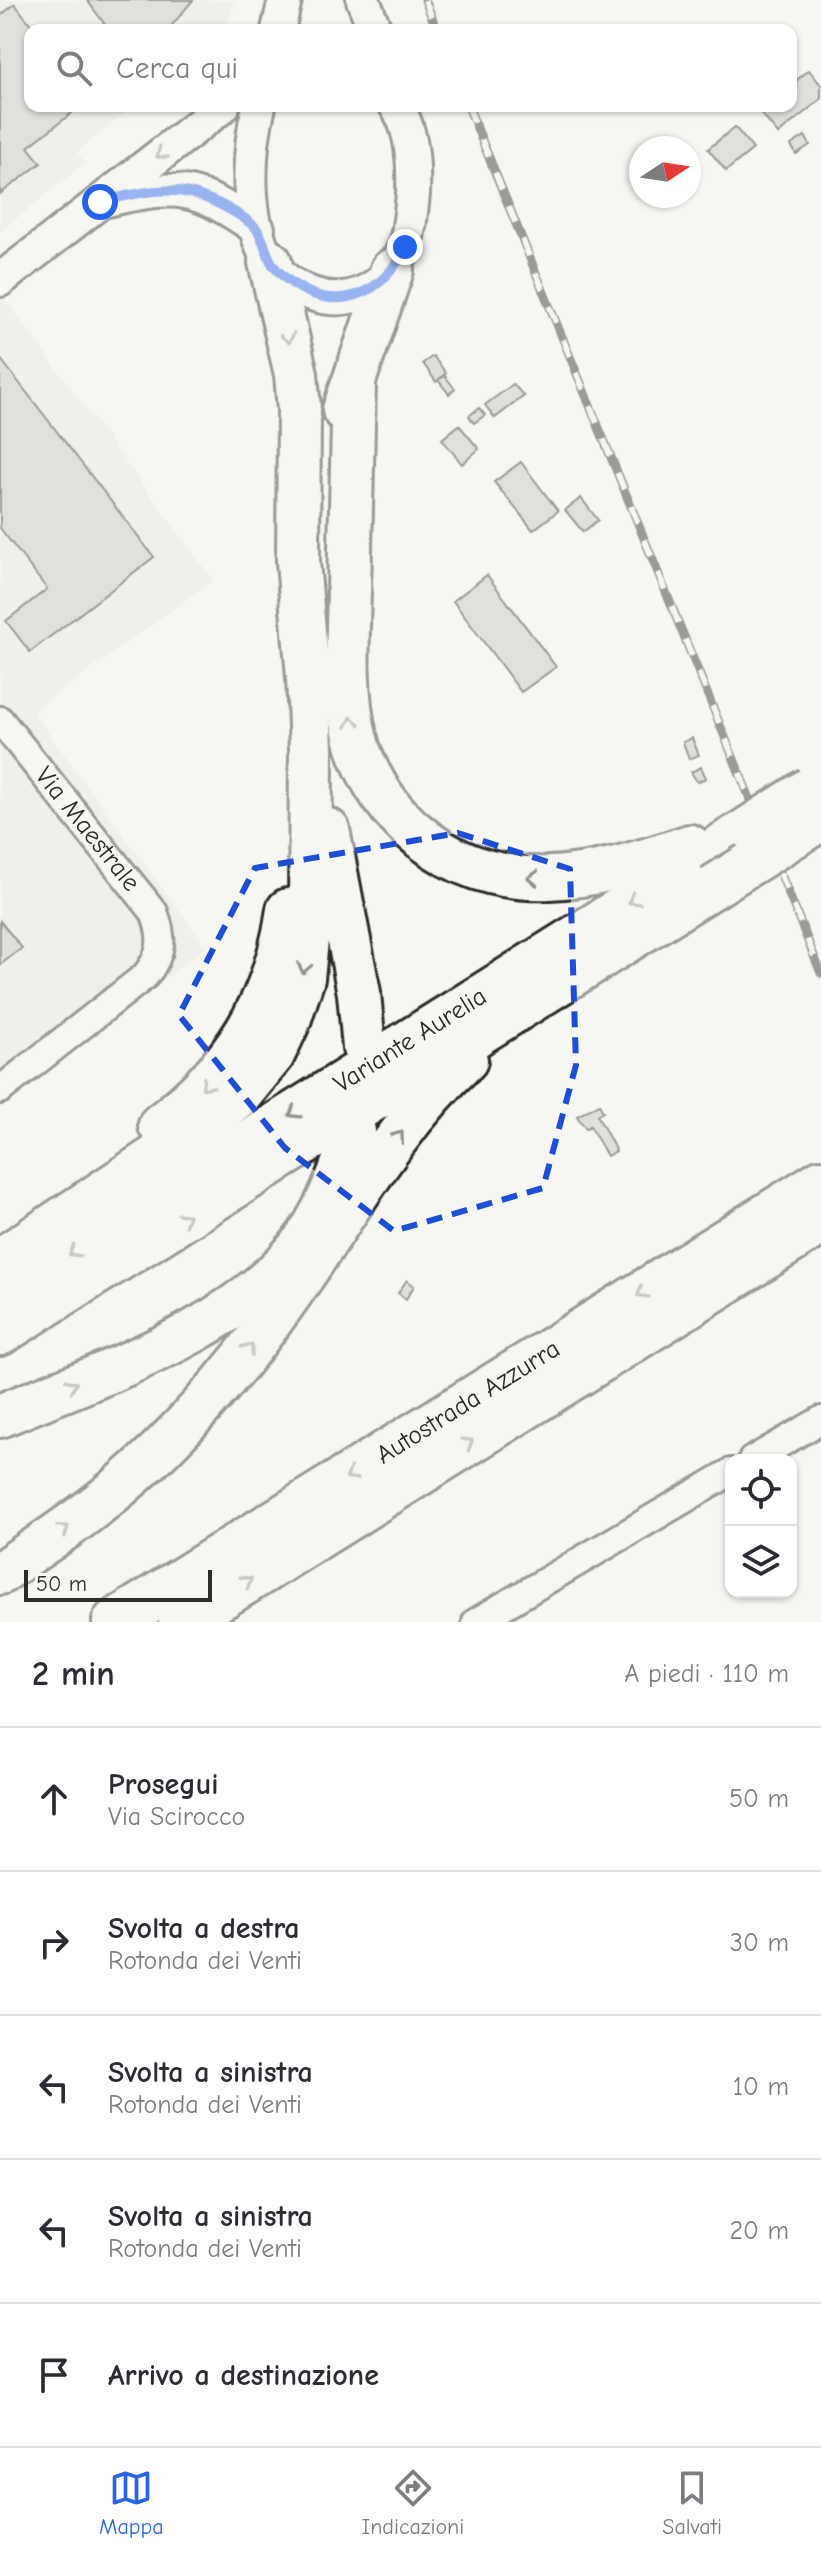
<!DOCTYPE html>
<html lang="it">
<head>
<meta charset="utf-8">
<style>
  :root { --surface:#fff; --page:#f7f7f7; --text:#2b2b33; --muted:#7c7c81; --line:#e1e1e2; --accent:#2563eb }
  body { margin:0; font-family:"Comic Neue",sans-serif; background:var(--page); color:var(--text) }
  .controls { position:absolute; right:24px; bottom:24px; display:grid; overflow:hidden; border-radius:16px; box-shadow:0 2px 6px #0004 }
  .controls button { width:72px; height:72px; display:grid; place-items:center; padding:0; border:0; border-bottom:2px solid var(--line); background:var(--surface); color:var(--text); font:40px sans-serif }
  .compass { position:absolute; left:629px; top:136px; width:72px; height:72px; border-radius:50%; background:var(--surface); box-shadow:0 2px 6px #0004; rotate:78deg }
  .scale { position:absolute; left:24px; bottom:20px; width:188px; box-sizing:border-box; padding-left:8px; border:4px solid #2b2b2b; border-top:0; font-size:22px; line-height:28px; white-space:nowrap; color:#2b2b2b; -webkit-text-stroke:6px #f6f6f2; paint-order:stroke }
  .stop { position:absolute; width:24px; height:24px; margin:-18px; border:6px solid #2563eb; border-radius:50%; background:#fff }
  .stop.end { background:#2563eb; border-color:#fff; box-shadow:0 2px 8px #0008 }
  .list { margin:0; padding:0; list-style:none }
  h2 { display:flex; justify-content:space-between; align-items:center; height:104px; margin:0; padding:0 32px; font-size:34px }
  h2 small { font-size:26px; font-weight:400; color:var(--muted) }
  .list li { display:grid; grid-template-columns:52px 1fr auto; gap:24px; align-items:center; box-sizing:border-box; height:144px; padding:0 32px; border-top:2px solid var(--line) }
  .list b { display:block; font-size:30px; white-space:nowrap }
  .list p { margin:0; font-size:26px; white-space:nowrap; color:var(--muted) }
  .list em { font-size:26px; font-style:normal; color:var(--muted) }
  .icon { flex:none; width:44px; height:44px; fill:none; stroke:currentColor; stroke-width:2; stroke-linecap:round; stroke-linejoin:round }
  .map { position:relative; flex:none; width:821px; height:1622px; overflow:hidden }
  .search { position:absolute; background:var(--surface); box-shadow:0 2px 6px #0004; left:24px; right:24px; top:24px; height:88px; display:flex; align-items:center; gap:20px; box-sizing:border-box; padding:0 28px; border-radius:16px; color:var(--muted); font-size:30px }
  .sheet { height:824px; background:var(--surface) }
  nav { display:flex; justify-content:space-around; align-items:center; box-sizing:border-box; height:112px; border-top:2px solid var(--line); background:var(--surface); font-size:22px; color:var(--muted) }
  nav a { display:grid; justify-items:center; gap:4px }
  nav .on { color:var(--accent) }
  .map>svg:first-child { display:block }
  .built { fill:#e7e7e3 }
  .building { fill:#c3c3c0; stroke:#2b2b2b; stroke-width:2 }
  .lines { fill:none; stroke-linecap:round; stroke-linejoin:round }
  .minor-casing { stroke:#2b2b2b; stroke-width:32 }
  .tertiary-casing { stroke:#2b2b2b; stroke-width:38 }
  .trunk-casing { stroke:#2b2b2b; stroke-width:48 }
  .motorway-casing { stroke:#2b2b2b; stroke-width:50 }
  .minor { stroke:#f6f6f2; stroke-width:26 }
  .tertiary { stroke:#f6f6f2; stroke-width:32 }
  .trunk { stroke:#f6f6f2; stroke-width:42 }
  .motorway { stroke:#f6f6f2; stroke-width:44 }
  .rail-casing { stroke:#2b2b2b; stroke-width:9 }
  .rail { stroke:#f6f6f2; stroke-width:6; stroke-dasharray:18; stroke-linecap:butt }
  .trunk-bridge-casing { stroke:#2b2b2b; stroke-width:48; stroke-linecap:butt }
  .trunk-bridge { stroke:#f6f6f2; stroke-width:42 }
  .oneway { stroke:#90908e }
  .route { stroke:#2563eb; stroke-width:10 }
  .marked { fill:none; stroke:#1d4ed8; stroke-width:6; stroke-dasharray:16 10; stroke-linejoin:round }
  .labels { text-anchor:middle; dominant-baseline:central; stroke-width:7; stroke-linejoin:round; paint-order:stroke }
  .street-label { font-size:26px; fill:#2b2b2b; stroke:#f6f6f2 }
</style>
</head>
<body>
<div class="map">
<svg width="821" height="1622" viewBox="0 0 821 1622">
  <rect width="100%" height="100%" fill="#f6f6f2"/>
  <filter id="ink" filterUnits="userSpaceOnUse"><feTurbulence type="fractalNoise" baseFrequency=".0125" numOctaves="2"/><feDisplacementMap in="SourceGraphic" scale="16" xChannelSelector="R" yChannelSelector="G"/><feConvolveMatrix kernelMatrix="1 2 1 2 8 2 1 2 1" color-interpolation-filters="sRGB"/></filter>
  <g filter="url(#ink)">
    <!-- built -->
    <path class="built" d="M0,0H237L224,30H30V106H134L77,152L85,163L0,232Z
      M0,292L213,580L33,712L206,947L0,1107Z"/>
    <!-- building -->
    <path class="building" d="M87,0H193L168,30H109Z
      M15,4L35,30H30V106H81L28,147L41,163L0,194V16Z
      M809,70L821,85V99L778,134L759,111L765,106H791V85Z
      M735,127L753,149L726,171L708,149Z
      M805,136L810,145L796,154L791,145Z
      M433,356L446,373L436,382L423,363Z
      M0,358L154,557L30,652L6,621L47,589L0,528Z
      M445,376L455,389L449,394L438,380Z
      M513,384L524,396L495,418L485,405Z
      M479,408L485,415L474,423L469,416Z
      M459,425L479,449L462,464L442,439Z
      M521,462L558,511L533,530L494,482Z
      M581,498L598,520L583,532L565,510Z
      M487,575L556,667L521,692L453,601Z
      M692,738L699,755L689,759L683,742Z
      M701,767L706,778L697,782L691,772Z
      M0,921L22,948L0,965Z
      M599,1104L603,1112L597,1115L616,1151L607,1156L590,1126L586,1129L577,1116Z
      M407,1280L414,1286L406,1299L398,1293Z"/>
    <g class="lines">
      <defs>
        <g id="minor">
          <path id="s1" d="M0,720L154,912C164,938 163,954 145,976L0,1090"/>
          <path d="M752,1460L821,1420"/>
          <path d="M476,1622L731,1472"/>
        </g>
        <path id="tertiary" d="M363,0L375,30
          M278,30L285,0
          M259,106C248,151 244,219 269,261C278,276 295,288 312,294C351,308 390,286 404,248C410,231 411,212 413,194C414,166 413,129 396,106
          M107,200C179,183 197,187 258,229
          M0,280L223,106"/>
        <g id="trunk">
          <path d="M354,384C352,453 351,521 349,590C348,639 344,688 355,736C363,770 384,804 410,828C495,905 592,879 690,846"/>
          <path d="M344,410L392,270"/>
          <path d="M328,830L359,993L364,1048"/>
          <path d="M160,1125C233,1069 275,1002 288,910"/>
          <path d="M0,1260L202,1126L241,1094L273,1055L289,1021L303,978L310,912L311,750L308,677L298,562L299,410L296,374L270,262"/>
          <path id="s2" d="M0,1297L749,828"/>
          <path d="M0,1334L713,887"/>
          <path d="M0,1416C103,1372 239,1331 307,1237C329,1205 342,1168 354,1131"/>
          <path d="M0,1573C40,1546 81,1519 118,1488C181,1435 236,1370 284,1303C343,1221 392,1129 466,1060"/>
        </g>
        <g id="motorway">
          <path id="s3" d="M115,1622L821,1182"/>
          <path d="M181,1622L821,1222"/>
        </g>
      </defs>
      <!-- minor casing -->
      <use href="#minor" class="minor-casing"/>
      <!-- tertiary casing -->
      <use href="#tertiary" class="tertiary-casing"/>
      <!-- trunk casing -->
      <use href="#trunk" class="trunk-casing"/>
      <!-- motorway casing -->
      <use href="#motorway" class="motorway-casing"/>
      <!-- minor -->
      <use href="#minor" class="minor"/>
      <!-- tertiary -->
      <use href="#tertiary" class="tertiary"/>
      <!-- trunk -->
      <use href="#trunk" class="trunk"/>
      <!-- motorway -->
      <use href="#motorway" class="motorway"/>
      <defs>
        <path id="rail" d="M425,0L437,30
          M468,106L821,973"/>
      </defs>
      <!-- rail casing -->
      <use href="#rail" class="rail-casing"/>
      <!-- rail -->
      <use href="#rail" class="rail"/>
      <defs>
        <path id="trunk-bridge" d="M749,828L811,788
          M713,887L821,819"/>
      </defs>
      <!-- trunk-bridge casing -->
      <use href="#trunk-bridge" class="trunk-bridge-casing"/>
      <!-- trunk-bridge -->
      <use href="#trunk-bridge" class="trunk-bridge"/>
    </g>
    <!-- one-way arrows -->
    <defs><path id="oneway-chevron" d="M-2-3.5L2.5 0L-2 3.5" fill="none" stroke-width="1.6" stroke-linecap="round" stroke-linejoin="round" transform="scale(2)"/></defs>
    <g class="oneway">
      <use href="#oneway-chevron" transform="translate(161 154) rotate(142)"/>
      <use href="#oneway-chevron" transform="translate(288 338) rotate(78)"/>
      <use href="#oneway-chevron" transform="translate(352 722) rotate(-100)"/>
      <use href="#oneway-chevron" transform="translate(533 878) rotate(-177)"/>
      <use href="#oneway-chevron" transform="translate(633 900) rotate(148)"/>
      <use href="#oneway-chevron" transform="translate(304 968) rotate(101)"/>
      <use href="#oneway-chevron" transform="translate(206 1085) rotate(134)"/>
      <use href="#oneway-chevron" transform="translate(294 1113) rotate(148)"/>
      <use href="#oneway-chevron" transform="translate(399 1136) rotate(-54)"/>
      <use href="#oneway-chevron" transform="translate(185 1218) rotate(-32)"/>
      <use href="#oneway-chevron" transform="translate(74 1252) rotate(148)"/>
      <use href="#oneway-chevron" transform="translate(642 1293) rotate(148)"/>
      <use href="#oneway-chevron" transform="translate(249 1348) rotate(-52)"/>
      <use href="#oneway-chevron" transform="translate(72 1385) rotate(-23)"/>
      <use href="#oneway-chevron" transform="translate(468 1443) rotate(-32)"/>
      <use href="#oneway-chevron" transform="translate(351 1475) rotate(148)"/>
      <use href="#oneway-chevron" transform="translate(64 1529) rotate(-36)"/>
      <use href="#oneway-chevron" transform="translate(247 1581) rotate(-32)"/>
    </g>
  </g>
  <g class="lines" filter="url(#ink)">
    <!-- route -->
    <path class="route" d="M100,202C137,193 171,183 208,199C223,205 243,216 255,227C265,237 265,258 277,270C321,316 380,304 405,247"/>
  </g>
  <!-- marked area -->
  <path d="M0 0H821V1622H0ZM458,833L570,869L576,1065L543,1188L394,1231L285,1148L179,1015L255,868Z" fill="#f6f6f2" fill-opacity=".55" fill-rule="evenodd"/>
  <path class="marked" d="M458,833L570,869L576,1065L543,1188L394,1231L285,1148L179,1015L255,868Z"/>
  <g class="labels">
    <!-- street labels -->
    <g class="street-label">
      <text stroke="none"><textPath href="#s1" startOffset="140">Via Maestrale</textPath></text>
      <text stroke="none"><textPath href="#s2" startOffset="484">Variante Aurelia</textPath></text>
      <text stroke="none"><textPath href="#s3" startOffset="416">Autostrada Azzurra</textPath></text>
    </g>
  </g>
</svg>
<div class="controls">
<button><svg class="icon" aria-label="locate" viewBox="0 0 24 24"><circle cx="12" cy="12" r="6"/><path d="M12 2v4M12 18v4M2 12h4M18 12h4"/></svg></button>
<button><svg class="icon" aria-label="layers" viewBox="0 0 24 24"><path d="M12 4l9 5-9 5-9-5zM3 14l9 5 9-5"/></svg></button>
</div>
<svg class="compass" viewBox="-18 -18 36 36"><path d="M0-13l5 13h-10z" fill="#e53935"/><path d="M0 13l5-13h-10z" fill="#7c7c81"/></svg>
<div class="scale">50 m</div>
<div class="stop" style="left:100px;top:202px"></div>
<div class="stop end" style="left:405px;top:247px"></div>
<div class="search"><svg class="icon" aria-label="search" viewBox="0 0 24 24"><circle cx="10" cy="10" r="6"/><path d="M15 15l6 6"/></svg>Cerca qui</div>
</div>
<section class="sheet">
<h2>2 min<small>A piedi · 110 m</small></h2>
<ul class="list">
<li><svg class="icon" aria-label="ahead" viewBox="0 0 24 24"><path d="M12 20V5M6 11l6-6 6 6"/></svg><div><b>Prosegui</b><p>Via Scirocco</p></div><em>50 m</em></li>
<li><svg class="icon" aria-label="right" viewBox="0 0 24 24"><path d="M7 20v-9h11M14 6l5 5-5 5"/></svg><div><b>Svolta a destra</b><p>Rotonda dei Venti</p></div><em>30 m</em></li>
<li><svg class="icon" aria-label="left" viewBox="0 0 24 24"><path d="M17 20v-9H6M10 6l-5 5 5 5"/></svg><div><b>Svolta a sinistra</b><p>Rotonda dei Venti</p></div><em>10 m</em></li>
<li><svg class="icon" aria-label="left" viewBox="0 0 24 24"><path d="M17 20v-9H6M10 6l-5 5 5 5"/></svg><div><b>Svolta a sinistra</b><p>Rotonda dei Venti</p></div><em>20 m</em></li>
<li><svg class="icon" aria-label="arrive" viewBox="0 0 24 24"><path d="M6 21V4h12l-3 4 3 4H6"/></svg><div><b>Arrivo a destinazione</b></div></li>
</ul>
</section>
<nav>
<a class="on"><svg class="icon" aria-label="map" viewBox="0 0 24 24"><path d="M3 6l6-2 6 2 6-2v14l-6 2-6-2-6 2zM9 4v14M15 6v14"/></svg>Mappa</a>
<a><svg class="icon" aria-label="directions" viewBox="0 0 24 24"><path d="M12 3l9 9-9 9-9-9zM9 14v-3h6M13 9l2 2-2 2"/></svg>Indicazioni</a>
<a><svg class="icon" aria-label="saved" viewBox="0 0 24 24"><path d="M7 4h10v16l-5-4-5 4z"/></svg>Salvati</a>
</nav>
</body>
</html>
